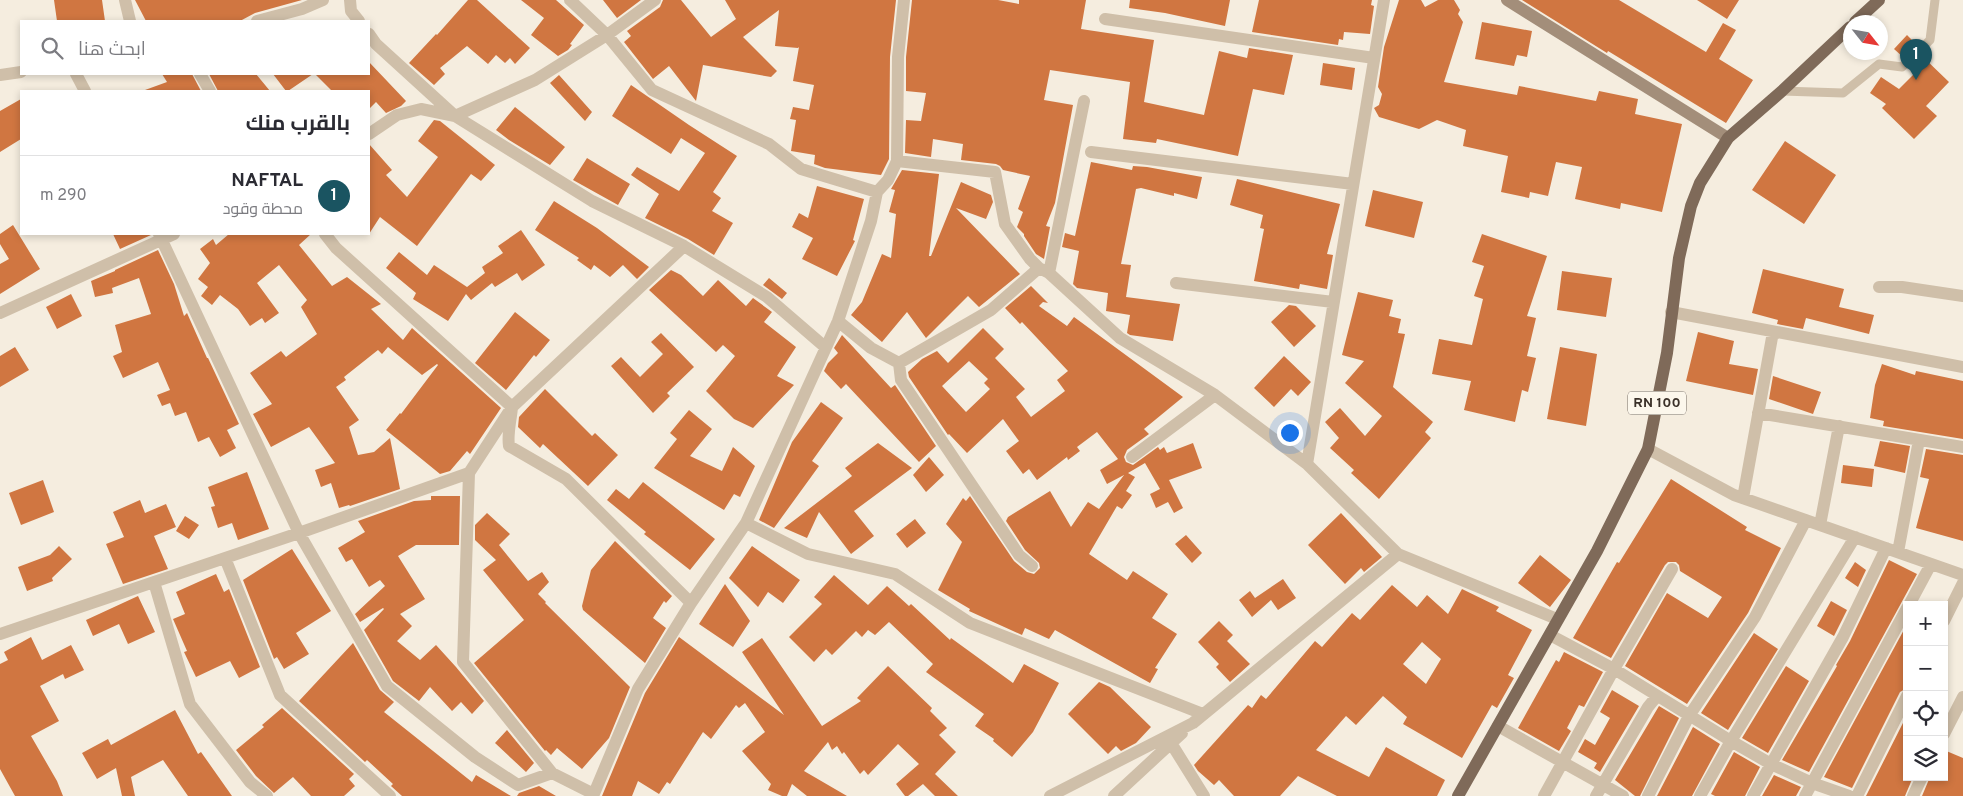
<!DOCTYPE html>
<html lang="ar">
<head>
<meta charset="utf-8">
<style>
  :root { --surface:#fff; --page:#f2f2f3; --text:#2b2b33; --muted:#7c7c81; --line:#e1e1e2; --accent:#1a5461 }
  body { margin:0; font-family:Overpass,Cairo,sans-serif; background:var(--page); color:var(--text); direction:rtl }
  .controls { position:absolute; right:15px; bottom:15px; display:grid; overflow:hidden; border-radius:0px; box-shadow:0 2px 8px #0003 }
  .controls button { width:45px; height:45px; display:grid; place-items:center; padding:0; border:0; border-bottom:1px solid var(--line); background:var(--surface); color:var(--text); font:25px sans-serif }
  .compass { position:absolute; left:1843px; top:15px; width:45px; height:45px; border-radius:50%; background:var(--surface); box-shadow:0 2px 8px #0003; rotate:121deg }
  .you { position:absolute; left:1289px; top:432px; width:18px; height:18px; margin:-12px; border:4px solid #fff; border-radius:50%; background:#1a73e8; box-shadow:0 0 0 8px #1a73e833 }
  .badge { display:grid; place-items:center; width:32px; height:32px; border-radius:50%; background:var(--accent); color:#fff; font-size:16px; font-weight:700 }
  .pin { position:absolute; translate:-50% -41px; filter:drop-shadow(0 1px 2px #0008) }
  .pin::after { content:''; position:absolute; top:26px; width:18px; height:15px; background:inherit; clip-path:polygon(0 0,100% 0,50% 100%) }
  .list { margin:0; padding:0; list-style:none }
  h2 { display:flex; justify-content:space-between; align-items:center; height:65px; margin:0; padding:0 20px; font-size:21px }
  h2 small { font-size:16px; font-weight:400; color:var(--muted) }
  .list li { display:grid; grid-template-columns:32px 1fr auto; gap:15px; align-items:center; box-sizing:border-box; height:80px; padding:0 20px; border-top:1px solid var(--line) }
  .list b { display:block; font-size:19px; white-space:nowrap }
  .list p { margin:0; font-size:16px; white-space:nowrap; color:var(--muted) }
  .list em { font-size:16px; font-style:normal; color:var(--muted) }
  .icon { flex:none; width:28px; height:28px; fill:none; stroke:currentColor; stroke-width:2; stroke-linecap:round; stroke-linejoin:round }
  .map { position:relative; flex:none; width:1963px; height:796px; overflow:hidden; direction:ltr }
  .search { position:absolute; background:var(--surface); box-shadow:0 2px 8px #0003; left:20px; top:20px; width:350px; height:55px; display:flex; align-items:center; gap:12px; box-sizing:border-box; padding:0 18px; border-radius:0px; color:var(--muted); font-size:19px }
  .panel { position:absolute; background:var(--surface); box-shadow:0 2px 8px #0003; left:20px; top:90px; width:350px; height:145px; border-radius:0px; direction:rtl }
  .map>svg:first-child { display:block }
  .building { fill:#d07641; fill-rule:evenodd }
  .lines { fill:none; stroke-linecap:round; stroke-linejoin:round }
  .lane { stroke:#cfbfa9; stroke-width:9 }
  .street { stroke:#cfbfa9; stroke-width:12 }
  .secondary { stroke:#a38e7a; stroke-width:12 }
  .primary { stroke:#7f6a59; stroke-width:12 }
  .labels { text-anchor:middle; dominant-baseline:central; stroke-width:4; stroke-linejoin:round; paint-order:stroke }
  .shield { fill:#fcf7ec; stroke:#756c64; stroke-width:1 }
  .shield-label { font-size:14px; font-weight:bold; fill:#3b3129 }
</style>
</head>
<body>
<div class="map">
<svg width="1963" height="796" viewBox="0 0 1963 796">
  <rect width="100%" height="100%" fill="#f5eddf"/>
  <!-- building -->
  <path class="building" d="M54,0H102L105,21H57Z
    M135,0H302L255,13L240,21H146Z
    M468,0H477L530,48L515,64L510,58L505,63L496,55L488,64L467,46L440,68L445,74L434,85L409,63L436,34L437,35Z
    M521,0H556L584,25L570,44L572,45L568,50L558,56L531,35L544,18Z
    M603,0H641L617,18Z
    M663,0H681L711,37L736,19L725,0H896L890,57L889,159L881,175L825,168L814,164L815,155L791,151L796,120L790,119L793,107L809,110L814,85L793,81L799,47L798,48L775,46L779,10L743,37L777,71L771,77L703,65L696,101L669,66L653,79L624,42L631,36L627,31L660,7Z
    M912,0H998L1019,4V0H1086L1081,29L1154,40L1144,102L1204,115L1219,51L1247,58L1249,48L1293,55L1284,95L1253,89L1238,156L1157,139L1156,143L1123,139L1130,82L1050,70L1044,100L1073,105L1055,203L1046,226L1050,227L1044,259L1036,254L1024,236V234L1017,227L1023,212L1018,209L1030,176L1003,170L1000,166L996,164L961,160L963,144L933,139L931,157L905,153L906,120L921,121L926,93L906,91V57Z
    M1130,0H1230L1225,26L1165,13L1129,8Z
    M1259,0H1372L1371,5L1374,6L1370,34L1344,32L1343,40L1339,39L1338,45L1252,32Z
    M1399,0H1421L1425,7L1438,0H1454L1460,10L1458,14L1463,22L1444,82L1517,95L1519,86L1596,101L1599,91L1638,99L1635,114L1682,124L1662,212L1621,203L1620,209L1575,199L1582,167L1556,162L1548,196L1530,192L1529,198L1501,192L1508,156L1463,146L1466,130L1437,120L1419,129L1379,117L1374,108L1379,105L1382,94L1378,87L1384,47Z
    M1522,0H1619L1706,52L1723,23L1736,30L1719,59L1753,80L1726,123L1608,51L1607,53Z
    M1697,0H1739L1727,19Z
    M1482,22L1532,31L1527,57L1517,55L1514,66L1475,59Z
    M1907,35L1916,44L1903,57L1894,49Z
    M1922,56L1949,82L1926,106L1937,116L1914,139L1882,108L1886,104L1870,93L1881,77L1899,89L1918,70L1912,66Z
    M369,62L406,101L401,106L386,113L376,102L369,109V91H332L315,74H369Z
    M1323,63L1355,68L1352,90L1320,85Z
    M162,74H192L201,91H146L145,90L167,82Z
    M209,74H256L270,91H218Z
    M273,74H313L288,91H286Z
    M559,75L592,112L585,121L550,83Z
    M631,85L689,125L737,156L713,192L721,198L712,211L733,223L714,255L688,239L645,218L659,194L631,175L637,167L679,191L705,153L681,138L671,154L612,116Z
    M21,99V139L0,152V111Z
    M515,107L565,147L550,165L509,140L496,130Z
    M434,120L440,121L495,165L481,181L471,174L417,246L380,217L369,234V144L392,170L386,175L407,197L438,157L418,141Z
    M1785,141L1836,175L1804,224L1752,190Z
    M587,158L630,184L618,205L573,180Z
    M1091,162L1132,170L1133,166L1147,167L1202,177L1197,199L1174,193V196L1141,188L1136,189L1121,264L1131,265L1126,297L1180,304L1173,341L1130,335L1127,333L1130,315L1106,311L1108,293L1077,288L1073,284L1079,251L1062,247L1065,233L1075,236Z
    M902,170L939,174L929,256H931L961,182L991,195L993,202L986,219L956,208L1020,274L979,307L968,296L926,338L907,312L882,342L851,315L862,302L882,254L891,258L896,214L889,212L895,190L891,189Z
    M1237,179L1340,204L1327,254L1333,255L1327,289L1300,284L1299,289L1254,281L1264,229L1260,228L1263,215L1230,205Z
    M817,186L864,199L853,240L855,241L837,276L802,259L813,238L792,227L799,213L808,218Z
    M1373,190L1423,202L1414,238L1365,226Z
    M554,201L597,228L649,267L637,279L623,265L610,277L594,265L591,270L577,260L579,258L535,230Z
    M13,225L40,269L0,294V264L9,259L0,244V234Z
    M521,230L545,265L522,281L517,273L495,287L492,283L471,300L466,294L448,321L413,299L416,293L386,268L399,252L427,275L434,265L467,287L485,273L482,267L503,253L498,246Z
    M113,234H151V235L120,249Z
    M229,234H311L299,245L332,286L347,277L381,304L371,309L403,340L412,328L501,408L470,454L467,451L450,471L440,474L386,430L400,413L401,414L438,365L437,364L422,375L388,347L382,354L378,350L344,377L346,380L336,387L359,420L349,427L358,455L374,452L390,438L400,489L350,506L349,505L339,508L331,483L321,487L315,470L335,463L309,427L271,447L253,414L272,404L250,373L281,351L286,357L317,334L301,307L307,300L279,265L257,283L279,313L265,323L262,318L250,326L238,309L220,295L212,305L201,296L208,287L198,279L210,263L200,249L213,239L216,245Z
    M1482,234L1547,256L1527,316L1536,318L1527,356L1536,358L1528,392L1522,390L1515,422L1464,410L1471,381L1432,374L1439,339L1472,345L1483,299L1474,296L1484,266L1472,262Z
    M158,250L174,284L184,316L187,313L207,358H208L239,424L227,430L236,448L220,457L209,437L198,442L186,412L175,416L170,403L162,406L157,395L170,390L158,362L123,378L113,356L122,352L115,325L151,314L139,278L112,288L113,293L95,297L91,281L115,271V270Z
    M1763,269L1844,289L1839,307L1874,315L1869,334L1806,318L1803,329L1777,324L1778,320L1752,313Z
    M671,270L681,275L703,296L718,280L746,306L753,298L772,312L764,322L796,347L777,376L794,385L753,428L734,419L706,391L735,356L723,345L716,352L649,290Z
    M1562,271L1612,278L1606,317L1557,310Z
    M769,278L787,293L782,299L763,285Z
    M1031,286L1048,303L1043,302L1039,306L1067,326L1074,317L1183,397L1144,429L1149,434L1127,450L1124,457L1126,462L1133,465L1158,447L1160,450L1164,447L1167,453L1193,443L1202,468L1169,480L1183,508L1174,513L1168,502L1156,508L1150,494L1160,489L1145,463L1128,473L1135,477L1126,491L1132,495L1122,509L1117,506L1089,554L1127,580L1133,571L1168,594L1152,618L1177,634L1155,668L1158,669L1150,683L1055,630L1049,639L1025,628L1022,635L969,611L970,609L938,590L962,542L946,524L963,498L966,501L970,496L1014,561L1027,572L1034,574L1040,568L1039,563L1025,550L1006,521L1008,517L1050,491L1071,527L1088,502L1099,509L1124,475L1107,484L1100,470L1118,459L1097,432L1077,447L1080,451L1068,460L1067,457L1037,480L1029,469L1023,474L1006,451L1019,441L1003,419L967,453L949,434L948,435L909,377L908,372L922,359L937,351L948,363L983,328L1004,349L995,358L1025,389L1016,397L1031,417L1065,391L1057,380L1068,371L1022,322L1020,324L1005,308ZM969,361L988,379L984,383L990,389L966,412L942,386Z
    M1358,292L1393,300L1389,316L1401,319L1398,333L1405,334L1393,387L1433,422L1425,432L1431,438L1379,499L1351,473L1354,470L1330,448L1339,438L1325,422L1340,408L1365,436L1382,416L1345,383L1364,361L1342,355Z
    M71,294L82,316L57,329L46,307Z
    M1289,305L1296,306L1316,326L1294,347L1271,322Z
    M515,312L550,340L536,357L534,355L506,390L475,363Z
    M1698,332L1734,341L1729,364L1758,369L1753,395L1686,381Z
    M661,333L694,367L667,393L670,396L653,413L611,366L621,357L640,377L663,354L651,342Z
    M842,335L891,388L895,385L936,446L919,462L846,384L841,389L824,371L828,363L838,353L834,348Z
    M15,347L29,370L0,387V356Z
    M1560,347L1597,354L1586,426L1547,419Z
    M1284,356L1311,382L1298,396L1291,389L1274,407L1254,388Z
    M1882,364L1915,375L1916,371L1963,381V439L1883,426L1884,421L1870,418L1875,385Z
    M1773,376L1821,392L1813,414L1769,399Z
    M545,389L592,436L595,433L618,455L588,486L543,444L540,448L518,427L519,417Z
    M821,402L843,418L812,461L819,466L774,528L759,520L792,442Z
    M689,410L712,429L690,456L722,471L733,447L755,466L740,497L734,494L724,510L654,468L677,439L670,433Z
    M1880,441L1910,446L1905,473L1874,466Z
    M878,443L912,468L854,511L874,536L851,554L819,512L807,538L784,528L852,476L845,468Z
    M1926,449L1963,455V541L1916,528L1929,479L1920,477Z
    M929,457L944,475L926,492L913,475Z
    M1843,465L1874,469L1872,487L1841,483Z
    M247,472L269,529L238,540L232,523L218,528L211,507L215,506L208,487Z
    M1671,479L1747,527L1745,530L1781,548L1748,613L1687,704L1625,666L1667,593L1708,618L1722,597L1680,571L1679,565L1676,562H1668L1665,565L1611,658L1573,638L1617,562L1619,563Z
    M43,480L54,512L21,525L9,493Z
    M643,482L715,539L690,570L644,534L646,532L607,500L616,489L629,499Z
    M431,496H460L459,545H416L398,556L425,599L400,614L412,626L397,641L420,660L436,645L456,667L484,701L472,714L461,702L452,711L430,687L419,701L393,681L364,630L384,609L383,608L360,622L355,614L385,586L380,580L369,587L352,559L346,562L338,548L365,532L358,521L414,501L431,500Z
    M140,500L145,513L166,504L176,527L154,536L168,569L123,584L106,544L124,537L113,512Z
    M487,513L510,534L499,545L528,581L542,572L549,582L538,594L546,602L545,603L630,687L609,738L582,769L557,748L551,755L546,750L545,751L474,663L524,620L483,570L496,560L475,540V525Z
    M1341,513L1382,557L1364,572L1361,568L1345,584L1308,545Z
    M185,516L199,525L189,539L176,531Z
    M915,519L926,533L907,548L896,534Z
    M1186,535L1202,553L1192,563L1175,544Z
    M615,541L672,596L666,603L664,601L653,618L666,628L645,663L583,610L582,606L591,570Z
    M59,546L72,559L52,578L53,581L27,591L18,567L50,555Z
    M752,546L800,580L783,603L768,592L758,607L729,578Z
    M292,549L331,611L296,633L309,654L284,669L277,657L274,659L243,580Z
    M1540,555L1571,580L1550,607L1518,583Z
    M1889,560L1917,574L1809,772L1782,760L1837,666L1836,665L1850,641Z
    M1855,562L1866,570L1858,587L1845,578Z
    M216,574L224,592L229,589L260,667L239,678L230,661L196,677L184,652L187,651L173,619L185,614L176,592Z
    M834,575L868,605L887,586L909,606L911,604L950,640L951,638L1013,683L1024,664L1059,683L1033,732L1012,757L993,741L994,739L975,726L984,714L926,672L933,664L889,622L875,635L868,630L862,637L856,631L832,655L826,649L814,662L789,637L822,604L814,597Z
    M1283,579L1296,598L1278,610L1271,600L1252,617L1239,600L1250,591L1255,598Z
    M725,584L750,621L733,647L699,624Z
    M1392,585L1417,607L1427,595L1448,614L1462,589L1499,607L1496,611L1532,630L1508,675L1514,678L1497,708L1492,705L1462,758L1403,724L1407,717L1383,696L1356,725L1346,716L1316,750L1369,777L1386,747L1445,780L1437,796H1337L1298,776L1280,796H1234L1219,780L1214,785L1198,771L1194,765L1248,705L1252,708L1261,695L1266,699L1315,641L1322,647L1352,613L1360,620ZM1422,642L1441,659L1426,684L1403,664Z
    M138,596L155,632L128,644L119,624L93,636L86,620Z
    M1831,601L1847,610L1834,636L1817,626Z
    M1219,621L1233,635L1227,641L1250,664L1230,682L1216,667L1219,664L1198,642Z
    M1906,626L1907,688L1900,692L1852,788L1824,777Z
    M1754,633L1778,649L1728,730L1701,713Z
    M31,637L42,660L71,645L84,670L65,679L63,674L40,686L59,721L31,736L57,781L63,796H15L0,769V664L8,660L4,652Z
    M679,637L784,715L742,652L762,638L822,726L861,701L857,698L888,666L932,708L930,711L947,728L939,735L956,752L935,774L958,796H935L923,784L908,796H905L896,784L919,764L898,744L868,775L864,770L860,774L844,752L842,754L837,746L832,750L828,742L804,771L847,796H807L792,784L787,796H782L768,790L771,784L742,751L765,732L745,703L739,708L736,705L711,739L703,732L670,784L667,782L659,794L638,781L632,796H602L645,693Z
    M353,643L380,690L394,702L384,712L472,782L476,775L511,796H402L391,786L393,784L367,760L365,762L299,701Z
    M1564,652L1603,672L1584,707L1579,705L1567,728L1571,731L1559,751L1518,728L1556,660L1559,662Z
    M1786,666L1809,681L1768,753L1742,738Z
    M1099,682L1110,687L1151,727L1136,743L1121,751L1116,746L1108,754L1068,714Z
    M1612,690L1639,706L1600,772L1594,768L1597,763L1578,752L1585,739L1595,745L1610,718L1600,712Z
    M1659,706L1679,718L1640,796H1635L1615,780Z
    M282,708L354,774L349,779L355,786L344,796H311L293,777L274,793L256,776L236,750L264,727L262,725Z
    M175,710L198,754L201,752L232,796H188L163,760L131,777L135,796H122L116,768L97,779L82,753L108,739L111,745Z
    M1907,715V777H1913L1905,796H1866Z
    M1693,727L1720,744L1692,796H1657Z
    M507,730L534,763L526,772L495,743Z
    M1944,750L1963,758V796H1922L1930,777H1944Z
    M1734,752L1760,767L1745,796H1715L1711,794Z
    M1774,775L1801,787L1796,796H1762Z
    M539,786L556,796H517L519,793Z"/>
  <g class="lines">
    <!-- lane -->
    <path class="lane" d="M1782,91L1843,93L1879,64L1902,67L1930,40L1935,0"/>
    <!-- street -->
    <path class="street" d="M125,0L130,21
      M350,0L351,11L359,21
      M570,0L607,35L652,90L769,144L801,169L877,192
      M1384,0L1307,464L1398,554
      M1105,19L1374,58
      M257,21L302,9L323,0
      M369,34L376,44L455,116L592,201L684,246L767,297L825,347
      M76,74L85,91
      M200,74L210,91
      M0,75L21,72
      M369,134L397,115L421,109L455,116L535,80L607,35L655,0
      M1091,152L1353,184
      M897,161L995,172L1005,224L1030,259L1039,268L1049,273L1120,338L1215,395L1307,464
      M159,234L299,533L387,686L475,757L518,785L552,773L594,794
      M325,234L336,248L512,407C511,420 507,434 509,446L566,479L691,603
      M1049,273L1084,101
      M1176,283L1333,302
      M1879,287H1902L1963,296
      M1671,312L1963,367
      M0,313L174,234
      M838,321L871,348L899,363L991,310L1039,268
      M899,363L901,380L1019,555L1032,566
      M1758,413L1963,447
      M1648,449L1734,495L1963,575
      M1132,457L1215,395
      M469,473L463,662L552,773
      M1743,498L1773,332
      M746,523L808,554L895,574L970,623L1203,714
      M1820,525L1839,426
      M1898,552L1919,440
      M225,558L280,695L390,796
      M154,582L190,704L250,782L267,796
      M1909,605L1931,564
      M1944,621L1963,583
      M0,634L299,533L469,473L512,407L684,246
      M1550,635L1614,669L1731,741L1771,764L1812,783L1849,796
      M1498,726L1623,796
      M1944,734L1963,697
      M1171,743L1204,796
      M593,796L638,689L691,603L746,523L838,321L871,221L877,192L888,180L897,161L898,57L904,0
      M1050,796L1193,723L1398,554L1557,619
      M1114,796L1182,733
      M1544,796L1614,669L1672,569
      M1596,796L1648,707L1657,696
      M1648,796L1689,716L1755,617L1806,520
      M1700,796L1731,741L1855,537
      M1753,796L1843,637L1886,548
      M1805,796L1907,608
      M1857,796L1907,696
      M1913,796L1922,777"/>
    <!-- secondary -->
    <path class="secondary" d="M1507,0L1728,138"/>
    <!-- primary -->
    <path class="primary" d="M1855,22L1879,0
      M1458,796L1597,551L1648,449L1667,353L1679,258L1691,206L1700,183L1728,138L1782,91L1850,27"/>
  </g>
  <g class="labels">
    <!-- shield labels -->
    <rect class="shield" x="1628" y="391.5" width="58" height="23" rx="4"/>
    <g class="shield-label">
      <text x="1657" y="403">RN 100</text>
    </g>
  </g>
</svg>
<div class="controls">
<button>+</button>
<button>−</button>
<button><svg class="icon" aria-label="locate" viewBox="0 0 24 24"><circle cx="12" cy="12" r="6"/><path d="M12 2v4M12 18v4M2 12h4M18 12h4"/></svg></button>
<button><svg class="icon" aria-label="layers" viewBox="0 0 24 24"><path d="M12 4l9 5-9 5-9-5zM3 14l9 5 9-5"/></svg></button>
</div>
<svg class="compass" viewBox="-18 -18 36 36"><path d="M0-13l5 13h-10z" fill="#e53935"/><path d="M0 13l5-13h-10z" fill="#7c7c81"/></svg>
<div class="you"></div>
<div class="pin badge" style="left:1916px;top:80px">1</div>
<div class="search"><svg class="icon" aria-label="search" viewBox="0 0 24 24"><circle cx="10" cy="10" r="6"/><path d="M15 15l6 6"/></svg>ابحث هنا</div>
<section class="panel">
<h2>بالقرب منك<small></small></h2>
<ul class="list">
<li><span class="badge">1</span><div><b>NAFTAL</b><p>محطة وقود</p></div><em>290 m</em></li>
</ul>
</section>
</div>
</body>
</html>
